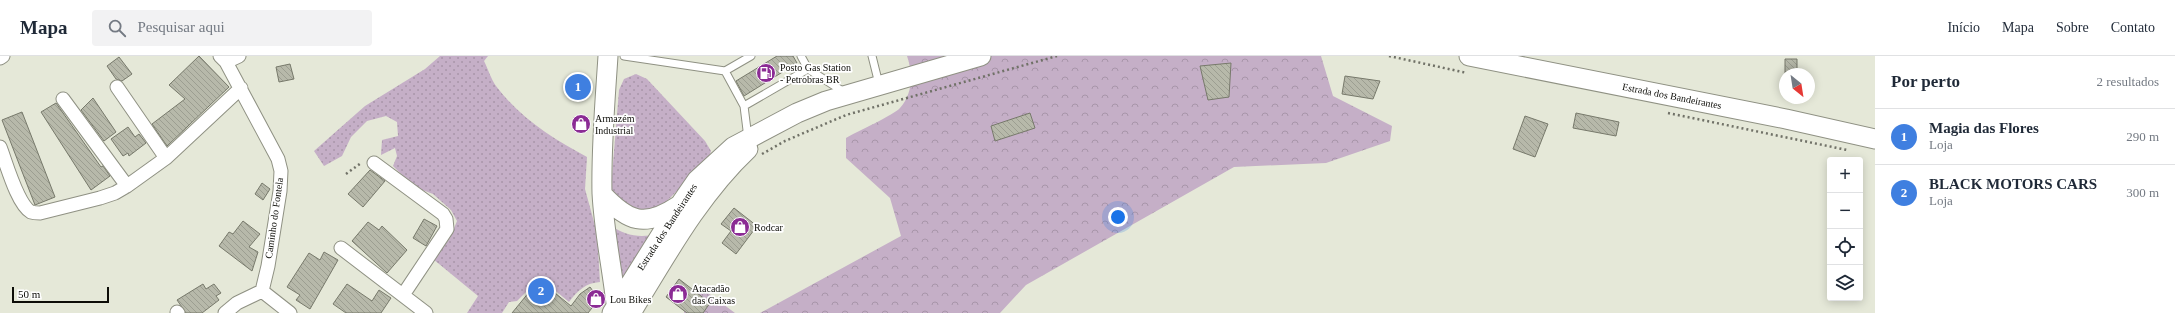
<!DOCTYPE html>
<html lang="pt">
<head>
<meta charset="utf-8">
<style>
  :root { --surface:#fff; --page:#f2f2f3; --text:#1f2937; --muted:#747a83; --line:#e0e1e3; --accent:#1a73e8 }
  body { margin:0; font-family:"Times New Roman",serif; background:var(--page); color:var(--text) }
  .controls { position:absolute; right:12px; bottom:12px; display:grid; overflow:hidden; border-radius:4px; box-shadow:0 2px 10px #0003 }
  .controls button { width:36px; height:36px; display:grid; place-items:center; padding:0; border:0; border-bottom:1px solid var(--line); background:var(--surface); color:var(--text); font:20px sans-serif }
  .compass { position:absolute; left:1779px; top:12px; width:36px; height:36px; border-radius:50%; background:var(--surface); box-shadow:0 2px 10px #0003; rotate:150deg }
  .scale { position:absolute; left:12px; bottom:10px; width:97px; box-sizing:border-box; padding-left:4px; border:2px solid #0d0d08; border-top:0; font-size:11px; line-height:14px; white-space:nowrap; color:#0d0d08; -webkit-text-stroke:3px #fff; paint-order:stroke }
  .you { position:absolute; left:1118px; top:161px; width:14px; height:14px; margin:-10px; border:3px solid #fff; border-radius:50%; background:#1a73e8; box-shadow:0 0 0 6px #1a73e833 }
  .badge { display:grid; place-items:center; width:26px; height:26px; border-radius:50%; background:var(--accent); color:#fff; font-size:13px; font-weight:700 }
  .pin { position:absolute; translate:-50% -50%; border:2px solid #fff; box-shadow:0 1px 4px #0006 }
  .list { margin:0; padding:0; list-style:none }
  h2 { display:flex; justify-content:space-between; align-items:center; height:52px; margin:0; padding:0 16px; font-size:17px }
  h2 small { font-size:13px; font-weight:400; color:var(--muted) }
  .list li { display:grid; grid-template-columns:26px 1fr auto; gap:12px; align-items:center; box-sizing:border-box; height:56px; padding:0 16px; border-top:1px solid var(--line) }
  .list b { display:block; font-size:15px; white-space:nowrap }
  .list p { margin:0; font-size:13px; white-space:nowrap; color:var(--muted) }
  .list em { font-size:13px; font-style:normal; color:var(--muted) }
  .icon { flex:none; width:22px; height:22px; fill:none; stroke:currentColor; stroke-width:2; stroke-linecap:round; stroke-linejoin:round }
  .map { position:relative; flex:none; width:1875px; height:257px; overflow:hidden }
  header { display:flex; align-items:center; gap:24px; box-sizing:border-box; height:56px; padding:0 20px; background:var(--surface); border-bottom:1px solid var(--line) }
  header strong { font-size:19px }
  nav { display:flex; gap:22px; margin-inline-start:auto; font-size:14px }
  .search { width:280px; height:36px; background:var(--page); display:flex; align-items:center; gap:10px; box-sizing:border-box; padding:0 14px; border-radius:4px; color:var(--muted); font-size:15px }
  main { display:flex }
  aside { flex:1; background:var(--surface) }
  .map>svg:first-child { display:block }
  .grass { fill:url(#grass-dots) }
  .forest { fill:url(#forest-crowns) }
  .building { fill:url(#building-back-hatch); stroke:#77796b }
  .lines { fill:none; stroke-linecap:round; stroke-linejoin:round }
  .lane-casing { stroke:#8f9183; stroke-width:9 }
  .street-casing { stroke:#8f9183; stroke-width:15 }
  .secondary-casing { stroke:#8f9183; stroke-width:21 }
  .path { stroke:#707167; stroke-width:2.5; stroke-dasharray:2 3; stroke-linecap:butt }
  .lane { stroke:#fff; stroke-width:7 }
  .street { stroke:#fff; stroke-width:13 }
  .secondary { stroke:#fff; stroke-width:19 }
  .labels { text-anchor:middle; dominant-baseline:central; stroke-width:3.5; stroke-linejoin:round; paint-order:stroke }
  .poi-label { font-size:10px; fill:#0d0d08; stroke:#fff; text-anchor:start }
  .street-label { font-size:10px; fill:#0d0d08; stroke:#fff }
</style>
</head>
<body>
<header>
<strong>Mapa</strong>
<div class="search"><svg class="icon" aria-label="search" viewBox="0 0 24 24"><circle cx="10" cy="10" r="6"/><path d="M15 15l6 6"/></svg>Pesquisar aqui</div>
<nav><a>Início</a><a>Mapa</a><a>Sobre</a><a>Contato</a></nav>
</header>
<main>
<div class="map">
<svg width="1875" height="257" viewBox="0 0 1875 257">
  <defs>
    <pattern id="grass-dots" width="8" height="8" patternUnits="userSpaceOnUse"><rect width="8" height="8" fill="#c5afc7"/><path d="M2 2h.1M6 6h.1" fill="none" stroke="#a895a9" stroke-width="1.8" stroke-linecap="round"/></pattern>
    <pattern id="forest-crowns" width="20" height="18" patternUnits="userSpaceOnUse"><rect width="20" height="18" fill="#c5afc7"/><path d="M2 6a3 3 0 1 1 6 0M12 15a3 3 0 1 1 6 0" fill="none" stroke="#a895a9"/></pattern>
    <pattern id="building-back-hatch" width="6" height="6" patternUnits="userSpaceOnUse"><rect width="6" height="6" fill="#b7b9aa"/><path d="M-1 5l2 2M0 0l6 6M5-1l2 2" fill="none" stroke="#9c9e91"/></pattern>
  </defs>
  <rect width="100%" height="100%" fill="#e5e8d8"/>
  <!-- grass -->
  <path class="grass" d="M440,0H488L484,5C488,13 491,23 496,30C520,62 553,83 587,101L585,133L597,177L600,226C586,227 578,234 569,246L540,222L517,245L509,246L502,257H467L478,240L433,203L450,182L457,165L451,154L433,138L414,131L393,110L397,100L395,92L381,99L382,84L398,80L397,66L386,60L367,65L351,81L342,100L324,110L314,95L365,50L425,13Z
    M636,18L647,23L705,85L711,95L708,104L656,156L642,160L621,149L611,132L619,34L624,23Z
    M611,169C624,180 641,182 657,178L619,238Z"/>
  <!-- forest -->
  <path class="forest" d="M907,0H1321L1333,40L1392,70L1390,85L1326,107L1234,111L1026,229L1000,257H760L901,180L890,142L846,102V82C856,76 894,59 900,52C913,38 913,17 907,0Z
    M704,234L735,257H738H684L686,244Z"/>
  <!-- building -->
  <path class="building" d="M199,0L229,31L167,90L152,68L185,43L169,29Z
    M777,0H793L797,7L744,40L736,25Z
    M119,1L132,18L122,25L116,23L107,10Z
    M1785,3H1797V18H1785Z
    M1231,7L1229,41L1208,44L1200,10Z
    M290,8L294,23L279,26L276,11Z
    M1345,20L1380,25L1373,43L1342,38Z
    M93,42L116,76L104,85L81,54Z
    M56,47L101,111L103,110L110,120L91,134L41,56Z
    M22,56L55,141L35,149L2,64Z
    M1030,57L1035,72L995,85L991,70Z
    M1576,57L1619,66L1616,80L1573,72Z
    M1525,60L1548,68L1535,101L1513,93Z
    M128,71L135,81L139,78L146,87L129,100L128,97L123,100L111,83Z
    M370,114L385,125L363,151L348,138Z
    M262,127L270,133L263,144L255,138Z
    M734,152L757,170L736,198L722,187L731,175L721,168Z
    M424,163L437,170L426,190L413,182Z
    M243,165L260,178L249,191L258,196L252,215L219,190L229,176L233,178Z
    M368,166L379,174L382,170L407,194L387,217L352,185Z
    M324,196L338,204L310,253L296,244L300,239L287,231L309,197L320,204Z
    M679,223L710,247L703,257H687L666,241Z
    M539,224L571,250L580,238L590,231L599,243L588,257H512Z
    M203,228L206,233L214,228L221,237L216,240L219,244L202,257H186L177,244Z
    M347,228L372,245L379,234L391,242L381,257H346L333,248Z"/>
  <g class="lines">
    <defs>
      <path id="lane" d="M624,0L725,15L744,50L748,82
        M801,0L808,13L844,36
        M872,0L879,28
        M725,15L751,0
        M744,50L808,13"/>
      <path id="street" d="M220,0L226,6L278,103L281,115L280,135L268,210L262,235
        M0,2L3,0
        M226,6L239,0
        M117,31L166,102
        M63,43L127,130
        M0,91C6,106 17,148 31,156C34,157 38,157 40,157L100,142L115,137L127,130L166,102L241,32
        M374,107L443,158L446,163L447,173L403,239
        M341,192L426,257
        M262,235L290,257
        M177,256L178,257
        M225,257L237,247L262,235"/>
      <path id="secondary" d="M608,0C605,46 601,91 602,137C604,177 613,216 617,256
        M1469,0L1786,63L1875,83
        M602,138C628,166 645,172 678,150
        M612,257L679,150L697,124L733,91L797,57L826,45L981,0
        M631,257C666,200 699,139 748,93"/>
    </defs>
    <!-- lane casing -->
    <use href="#lane" class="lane-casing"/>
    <!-- street casing -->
    <use href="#street" class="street-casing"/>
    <!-- secondary casing -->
    <use href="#secondary" class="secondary-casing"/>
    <!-- path -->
    <path class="path" d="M1389,0L1467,17
      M1668,57L1847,94
      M762,98L785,85L846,59L1057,0
      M346,118L361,107"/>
    <!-- lane -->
    <use href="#lane" class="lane"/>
    <!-- street -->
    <use href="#street" class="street"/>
    <!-- secondary -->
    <use href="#secondary" class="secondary"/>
  </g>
  <!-- icons -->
  <defs>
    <symbol id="fuel-disc" viewBox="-11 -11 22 22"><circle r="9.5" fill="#8b2b94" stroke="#fff"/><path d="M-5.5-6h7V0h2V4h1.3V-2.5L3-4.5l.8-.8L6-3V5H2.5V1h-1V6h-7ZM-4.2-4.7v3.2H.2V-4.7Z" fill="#fff"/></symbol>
    <symbol id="shop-disc" viewBox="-11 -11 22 22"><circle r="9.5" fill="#8b2b94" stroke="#fff"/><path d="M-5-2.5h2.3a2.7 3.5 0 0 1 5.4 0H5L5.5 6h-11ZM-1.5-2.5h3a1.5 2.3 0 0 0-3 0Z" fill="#fff"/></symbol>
  </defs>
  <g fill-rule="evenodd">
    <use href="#fuel-disc" x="755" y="6" width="22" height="22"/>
    <use href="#shop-disc" x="570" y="57" width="22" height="22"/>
    <use href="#shop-disc" x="729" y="160" width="22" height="22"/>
    <use href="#shop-disc" x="667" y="227" width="22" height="22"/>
    <use href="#shop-disc" x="585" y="232" width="22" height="22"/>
  </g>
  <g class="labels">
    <!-- poi labels -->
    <g class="poi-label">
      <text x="780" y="11">Posto Gas Station<tspan x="780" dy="12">- Petrobras BR</tspan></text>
      <text x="595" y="62">Armazém<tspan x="595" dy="12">Industrial</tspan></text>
      <text x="754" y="171">Rodcar</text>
      <text x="692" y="232">Atacadão<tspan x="692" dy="12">das Caixas</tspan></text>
      <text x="610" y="243">Lou Bikes</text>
    </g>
    <!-- street labels -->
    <g class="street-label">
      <text transform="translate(1672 40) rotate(11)">Estrada dos Bandeirantes</text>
      <text transform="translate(274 162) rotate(-82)">Caminho do Fontela</text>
      <text transform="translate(667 171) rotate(-57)">Estrada dos Bandeirantes</text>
    </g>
  </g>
</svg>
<div class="controls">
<button>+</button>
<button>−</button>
<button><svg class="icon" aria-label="locate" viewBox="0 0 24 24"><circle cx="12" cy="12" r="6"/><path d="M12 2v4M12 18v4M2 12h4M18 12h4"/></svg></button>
<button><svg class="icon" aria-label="layers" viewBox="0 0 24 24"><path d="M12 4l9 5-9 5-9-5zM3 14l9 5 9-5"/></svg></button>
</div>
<svg class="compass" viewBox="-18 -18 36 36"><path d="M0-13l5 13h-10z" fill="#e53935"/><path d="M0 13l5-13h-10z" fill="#747a83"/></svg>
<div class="scale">50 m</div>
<div class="you"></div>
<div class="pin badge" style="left:578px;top:31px;background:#3f7fe0">1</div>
<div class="pin badge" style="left:541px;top:235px;background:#3f7fe0">2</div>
</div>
<aside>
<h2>Por perto<small>2 resultados</small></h2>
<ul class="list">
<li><span class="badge" style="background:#3f7fe0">1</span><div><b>Magia das Flores</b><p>Loja</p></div><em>290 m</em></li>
<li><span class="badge" style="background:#3f7fe0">2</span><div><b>BLACK MOTORS CARS</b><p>Loja</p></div><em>300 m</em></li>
</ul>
</aside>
</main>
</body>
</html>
